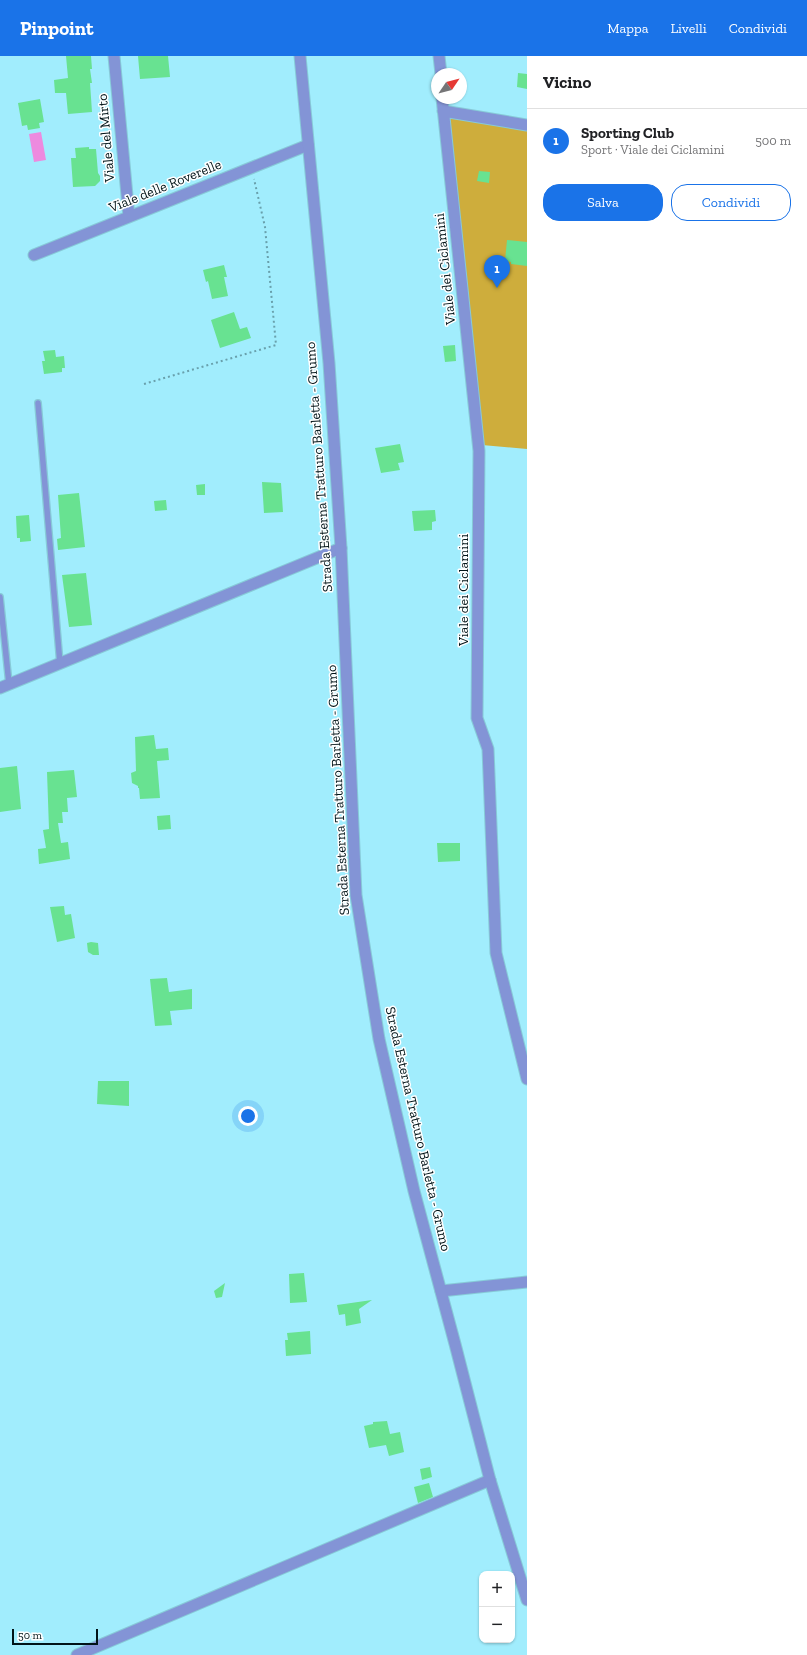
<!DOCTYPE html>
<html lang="it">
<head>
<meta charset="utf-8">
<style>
  :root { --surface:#fff; --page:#f6f6f6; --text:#202124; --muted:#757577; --line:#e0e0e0; --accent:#1a73e8 }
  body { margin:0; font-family:"Zilla Slab",serif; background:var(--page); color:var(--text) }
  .controls { position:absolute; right:12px; bottom:12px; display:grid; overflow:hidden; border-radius:8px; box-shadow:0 1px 3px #0004 }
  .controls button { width:36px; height:36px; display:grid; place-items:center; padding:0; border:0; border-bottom:1px solid var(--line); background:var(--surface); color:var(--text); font:20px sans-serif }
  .compass { position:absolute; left:431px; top:12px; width:36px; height:36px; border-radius:50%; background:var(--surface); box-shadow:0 1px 3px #0004; rotate:55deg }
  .scale { position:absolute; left:12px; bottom:10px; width:86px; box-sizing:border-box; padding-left:4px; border:2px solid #011418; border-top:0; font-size:11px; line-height:14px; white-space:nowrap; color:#011418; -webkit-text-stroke:3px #fff; paint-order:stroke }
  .you { position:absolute; left:248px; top:1060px; width:14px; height:14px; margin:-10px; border:3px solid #fff; border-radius:50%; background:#1a73e8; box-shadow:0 0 0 6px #1a73e833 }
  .badge { display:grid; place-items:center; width:26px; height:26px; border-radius:50%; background:var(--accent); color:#fff; font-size:13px; font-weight:700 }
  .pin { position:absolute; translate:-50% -33px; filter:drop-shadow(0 1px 2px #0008) }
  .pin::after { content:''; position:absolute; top:21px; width:14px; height:12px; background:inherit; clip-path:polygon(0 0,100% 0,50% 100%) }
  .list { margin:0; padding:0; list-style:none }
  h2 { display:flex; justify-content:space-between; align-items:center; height:52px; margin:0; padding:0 16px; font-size:17px }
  h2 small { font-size:13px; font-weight:400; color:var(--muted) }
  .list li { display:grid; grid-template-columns:26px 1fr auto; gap:12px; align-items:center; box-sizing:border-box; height:64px; padding:0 16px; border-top:1px solid var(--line) }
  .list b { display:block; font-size:15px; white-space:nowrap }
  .list p { margin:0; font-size:13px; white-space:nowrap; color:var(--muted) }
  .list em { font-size:13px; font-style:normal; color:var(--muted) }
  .actions { display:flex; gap:8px; padding:12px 16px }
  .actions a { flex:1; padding:9px 0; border:1px solid var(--accent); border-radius:16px; text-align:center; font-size:14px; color:var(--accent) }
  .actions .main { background:var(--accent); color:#fff }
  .map { position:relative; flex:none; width:527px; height:1599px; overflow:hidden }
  header { display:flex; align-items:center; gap:24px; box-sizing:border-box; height:56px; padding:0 20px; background:var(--accent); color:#fff }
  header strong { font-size:19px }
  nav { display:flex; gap:22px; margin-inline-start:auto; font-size:14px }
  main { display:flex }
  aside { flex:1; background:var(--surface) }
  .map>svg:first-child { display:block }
  .green { fill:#cead3c }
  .water { fill:#ed8adf }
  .building { fill:#68e291 }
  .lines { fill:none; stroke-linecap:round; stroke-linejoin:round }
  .service-casing { stroke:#87cad8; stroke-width:8 }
  .minor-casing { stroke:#87cad8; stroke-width:13 }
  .tertiary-casing { stroke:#87cad8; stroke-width:13 }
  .path { stroke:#69a0ac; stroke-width:2; stroke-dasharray:2 3; stroke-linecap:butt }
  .service { stroke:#8394d6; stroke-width:5.5 }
  .minor { stroke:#8394d6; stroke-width:11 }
  .tertiary { stroke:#8394d6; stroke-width:11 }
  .labels { text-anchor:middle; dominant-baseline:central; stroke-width:3; stroke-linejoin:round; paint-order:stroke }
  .street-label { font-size:14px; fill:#011418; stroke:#fff }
</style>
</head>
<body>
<header>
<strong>Pinpoint</strong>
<nav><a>Mappa</a><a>Livelli</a><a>Condividi</a></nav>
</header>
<main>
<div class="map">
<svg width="527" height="1599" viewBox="0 0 527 1599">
  <rect width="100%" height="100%" fill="#a1edfd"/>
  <!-- green -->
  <path class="green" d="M449,61L527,75V393L482,389Z"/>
  <!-- water -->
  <path class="water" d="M41,76L46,104L34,106L29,78Z"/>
  <!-- building -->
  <path class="building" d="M66,0H91L92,13H90L92,27H90L92,56L68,58L66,37H55L54,24L68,22Z
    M138,0H168L170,21L140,23Z
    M518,17L527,18V33L517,31Z
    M40,43L44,66L39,67L40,72L28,74L27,69L22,70L18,47Z
    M89,91V93H96L98,117L100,120V125L95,130L73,131L71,102H76L75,92Z
    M479,115L490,116L489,127L477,125Z
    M507,184L527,186V210L511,208V206L505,205Z
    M224,209L227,221H224L228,240L212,243L208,225L206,226L203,214Z
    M234,256L240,273L247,271L251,282L220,292L211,264Z
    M455,289L456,305L445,306L443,290Z
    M55,294L56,301L64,300L65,312H62V316L44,318L42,305H45L43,295Z
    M400,388L404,406L398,407L400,414L381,417L375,392Z
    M262,426L281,427L283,456L264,457Z
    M205,428V439H197L196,429Z
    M79,437L85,491L58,494L57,483L61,482L58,439Z
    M166,444L167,454L155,455L154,445Z
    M435,454L436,465L432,466V474L414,475L412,455Z
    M29,459L31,485L20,486V482H17L16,460Z
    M86,517L92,569L69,571L62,519Z
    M154,679L156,693L168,692L169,704L157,705L160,742L140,743L139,732H138V730L132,727L131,717L136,715L135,681Z
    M17,710L21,753L0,756V712Z
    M74,714L77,741L67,742L68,756H62L63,767H58L61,787L68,786L70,803L39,808L38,793L46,792L43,774L49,773L47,716Z
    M170,759L171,773L158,774L157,760Z
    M437,787H460V805L438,806Z
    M64,850L65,859L71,858L75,882L57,886L50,851Z
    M91,886L98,887L99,899H93L88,896L87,887Z
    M167,922L169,936L192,933V953L170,955L172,969L155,970L150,923Z
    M98,1025H129V1050L97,1048Z
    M304,1217L307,1246L290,1247L289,1218Z
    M225,1227L222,1241L216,1242L214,1235Z
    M372,1244L359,1253L361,1267L346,1270L345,1258L339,1259L337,1249Z
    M310,1275L311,1298L286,1300L285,1284H288L287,1277Z
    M387,1365L390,1378L400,1376L404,1396L389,1400L386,1389L369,1392L364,1370L373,1368V1366Z
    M430,1411L432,1421L422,1424L420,1413Z
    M429,1427L433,1441L418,1447L414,1431Z"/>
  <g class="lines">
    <defs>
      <path id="service" d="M38,347L60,608
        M0,541L9,628"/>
      <path id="minor" d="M114,0L129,161
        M439,0L441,18
        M442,42L479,395L477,662L488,693L496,897L527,1023
        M443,55L527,69
        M34,199L308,89
        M0,632L341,492
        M441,1235L527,1226
        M77,1599L490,1424"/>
      <path id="tertiary" d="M300,0L329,307L341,492L356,839L379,983L414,1135L455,1288L490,1424L527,1544"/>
    </defs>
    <!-- service casing -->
    <use href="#service" class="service-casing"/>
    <!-- minor casing -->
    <use href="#minor" class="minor-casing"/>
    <!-- tertiary casing -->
    <use href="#tertiary" class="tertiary-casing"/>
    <!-- path -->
    <path class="path" d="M144,328L276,289L265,171L254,123"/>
    <!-- service -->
    <use href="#service" class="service"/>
    <!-- minor -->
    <use href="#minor" class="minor"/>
    <!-- tertiary -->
    <use href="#tertiary" class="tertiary"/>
  </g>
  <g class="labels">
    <!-- street labels -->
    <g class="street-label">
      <text transform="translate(106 82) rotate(-95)">Viale del Mirto</text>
      <text transform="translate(165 130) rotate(-22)">Viale delle Roverelle</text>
      <text transform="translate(445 213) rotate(-96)">Viale dei Ciclamini</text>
      <text transform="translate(319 411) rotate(-94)">Strada Esterna Tratturo Barletta - Grumo</text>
      <text transform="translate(463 534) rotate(-90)">Viale dei Ciclamini</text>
      <text transform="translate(338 734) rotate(-93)">Strada Esterna Tratturo Barletta - Grumo</text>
      <text transform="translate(418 1073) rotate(77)">Strada Esterna Tratturo Barletta - Grumo</text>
    </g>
  </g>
</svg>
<div class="controls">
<button>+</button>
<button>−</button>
</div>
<svg class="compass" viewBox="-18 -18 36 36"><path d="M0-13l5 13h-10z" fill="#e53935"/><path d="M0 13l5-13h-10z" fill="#757577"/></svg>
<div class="scale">50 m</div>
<div class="you"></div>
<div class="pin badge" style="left:497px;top:232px">1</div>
</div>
<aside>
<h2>Vicino<small></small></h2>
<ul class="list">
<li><span class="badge">1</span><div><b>Sporting Club</b><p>Sport · Viale dei Ciclamini</p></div><em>500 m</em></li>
</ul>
<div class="actions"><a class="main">Salva</a><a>Condividi</a></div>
</aside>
</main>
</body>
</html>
